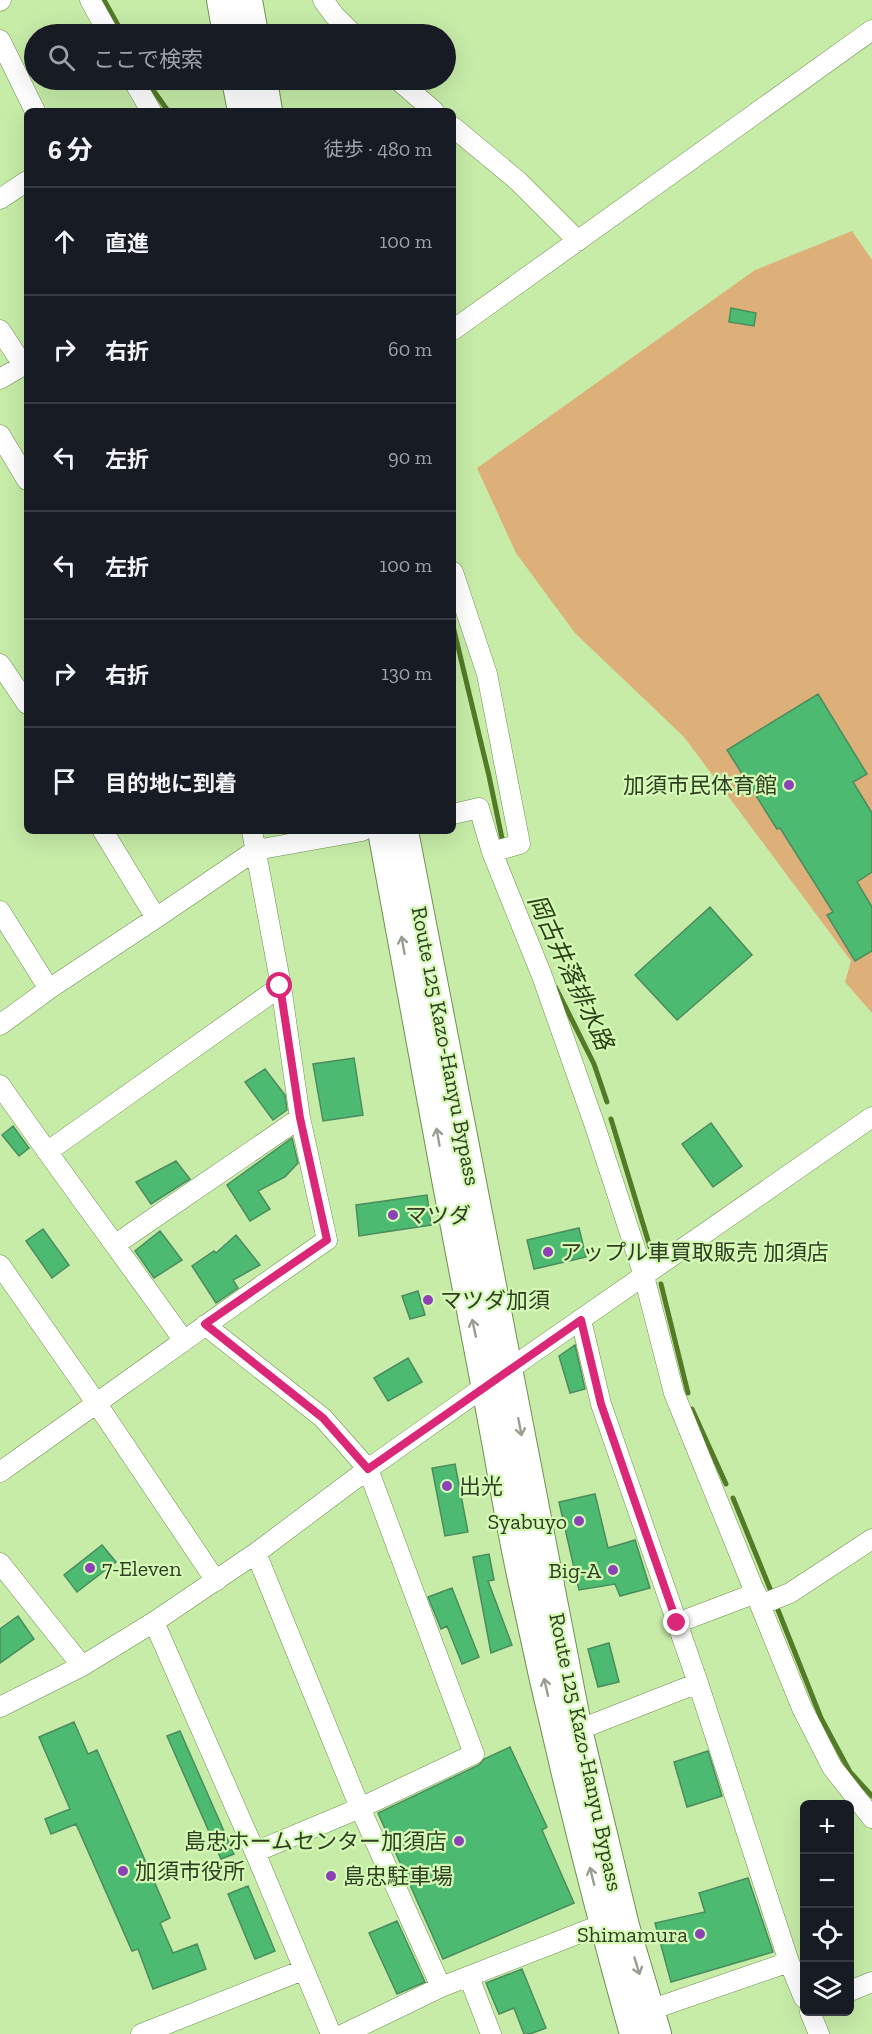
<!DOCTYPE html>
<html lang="ja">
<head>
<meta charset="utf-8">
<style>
  :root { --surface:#171b24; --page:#242831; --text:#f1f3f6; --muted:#9ea1a6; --line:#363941 }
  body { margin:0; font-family:"Zilla Slab","Noto Sans JP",serif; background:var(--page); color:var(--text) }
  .controls { position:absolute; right:18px; bottom:18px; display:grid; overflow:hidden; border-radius:9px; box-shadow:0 6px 24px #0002 }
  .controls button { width:54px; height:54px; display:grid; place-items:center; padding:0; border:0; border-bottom:2px solid var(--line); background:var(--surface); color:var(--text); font:30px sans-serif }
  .stop { position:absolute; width:18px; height:18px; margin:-14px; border:4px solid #db2777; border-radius:50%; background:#fff }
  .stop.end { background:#db2777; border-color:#fff; box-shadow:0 2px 6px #0008 }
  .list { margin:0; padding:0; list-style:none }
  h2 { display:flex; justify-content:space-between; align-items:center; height:78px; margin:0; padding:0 24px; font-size:26px }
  h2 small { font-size:20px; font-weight:400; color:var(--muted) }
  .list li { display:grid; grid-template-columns:39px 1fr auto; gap:18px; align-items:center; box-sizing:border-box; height:108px; padding:0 24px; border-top:2px solid var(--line) }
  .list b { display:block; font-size:22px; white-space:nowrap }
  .list em { font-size:20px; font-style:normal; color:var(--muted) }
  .icon { flex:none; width:33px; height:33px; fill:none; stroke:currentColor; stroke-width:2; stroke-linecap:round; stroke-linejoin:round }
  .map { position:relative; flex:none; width:872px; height:2034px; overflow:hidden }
  .search { position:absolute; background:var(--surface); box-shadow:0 6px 24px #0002; left:24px; top:24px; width:432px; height:66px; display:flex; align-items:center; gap:15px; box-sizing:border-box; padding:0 21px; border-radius:33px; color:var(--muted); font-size:22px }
  .panel { position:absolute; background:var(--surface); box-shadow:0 6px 24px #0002; left:24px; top:108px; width:432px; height:726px; border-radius:9px }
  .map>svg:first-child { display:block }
  .green { fill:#ddb079 }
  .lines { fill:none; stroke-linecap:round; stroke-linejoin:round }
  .stream { stroke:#537a27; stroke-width:5 }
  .building { fill:#4dba71; stroke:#4b8c5e; stroke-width:1.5 }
  .minor-casing { stroke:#6e9050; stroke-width:21 }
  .highway-casing { stroke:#6e9050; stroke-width:30 }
  .minor { stroke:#fff; stroke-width:20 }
  .highway { stroke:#fff; stroke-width:28 }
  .oneway { stroke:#989e91 }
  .route { stroke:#db2777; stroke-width:8 }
  .poi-dot { fill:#8c42b4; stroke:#d4fab5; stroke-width:2 }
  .labels { text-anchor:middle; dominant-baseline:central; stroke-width:4.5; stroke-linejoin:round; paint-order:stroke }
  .poi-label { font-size:22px; fill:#303e23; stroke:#d4fab5; text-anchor:start }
  .street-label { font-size:22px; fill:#303e23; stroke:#d4fab5 }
  .water-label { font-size:24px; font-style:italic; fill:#2b4016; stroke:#d4fab5 }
</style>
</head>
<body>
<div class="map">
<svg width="872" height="2034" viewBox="0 0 872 2034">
  <rect width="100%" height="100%" fill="#c7eca8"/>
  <!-- green -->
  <path class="green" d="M852,231L872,260V1013L845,982L851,961L684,737L575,633L516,553L477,468L755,270Z"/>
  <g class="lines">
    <!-- stream -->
    <path class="stream" d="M104,0L123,34
      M151,87L168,111
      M453,626L489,776L503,843
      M556,988L594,1064L607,1102
      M611,1119L650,1247
      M661,1284L688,1393
      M692,1409L726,1484
      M733,1498L773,1596
      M778,1610L821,1718L850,1772L872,1796"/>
  </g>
  <!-- building -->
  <path class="building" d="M731,308L756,313L754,326L729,322Z
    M818,694L867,774L853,782L872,813V872L857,882L872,907V951L855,961L827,915L833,912L780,828L777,829L727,750Z
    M710,907L752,955L677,1020L635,975Z
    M354,1058L363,1115L323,1121L313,1064Z
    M265,1069L285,1095L287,1110L273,1120L245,1082Z
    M711,1123L742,1166L713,1187L682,1144Z
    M13,1126L29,1148L19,1156L2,1135Z
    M292,1138L298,1163L285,1177L258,1191L270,1209L250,1221L227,1185Z
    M176,1161L190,1179L151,1204L136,1182Z
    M427,1195L431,1225L359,1236L356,1205Z
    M579,1228L586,1257L534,1269L527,1240Z
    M43,1229L69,1265L52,1278L26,1241Z
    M160,1231L182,1260L154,1278L135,1251Z
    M236,1235L260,1265L233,1280L238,1288L216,1303L192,1266L214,1251L216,1253Z
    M418,1291L425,1315L410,1319L402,1296Z
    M575,1345L585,1389L570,1393L559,1356Z
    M408,1358L422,1382L388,1401L374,1378Z
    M455,1464L468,1532L445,1536L432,1468Z
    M595,1494L608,1548L635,1540L650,1588L620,1596L615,1584L579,1590L559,1502Z
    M102,1545L116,1562L77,1592L64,1575Z
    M489,1554L494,1580L488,1581L512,1645L491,1653L473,1557Z
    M452,1588L479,1657L462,1664L447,1626L441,1629L428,1597Z
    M18,1616L34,1639L0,1663V1629Z
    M609,1643L619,1682L598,1687L588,1649Z
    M74,1722L88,1754L97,1750L170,1918L160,1923L173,1953L197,1944L206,1969L153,1989L138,1949L132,1951L76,1824L51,1834L45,1819L70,1809L39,1737Z
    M180,1731L234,1854L221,1859L167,1736Z
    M510,1747L547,1827L542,1830L574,1903L443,1959L378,1813L479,1765L484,1759Z
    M708,1751L722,1796L687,1807L674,1762Z
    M748,1878L773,1952L671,1982L655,1923L705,1912L699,1893Z
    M248,1886L275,1951L255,1959L228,1894Z
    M397,1921L425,1982L397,1994L369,1933Z
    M522,1969L546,2028L530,2034H524L514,2008L499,2014L486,1983Z"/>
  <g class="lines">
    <defs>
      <path id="minor" d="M90,0L109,34
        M323,0L334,15L353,34
        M0,1L1,0
        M0,40L35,111
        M133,80L151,111
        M398,80L434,111
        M453,127L518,181L578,241
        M0,199L27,181
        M0,330L23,365
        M453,330L872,30
        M0,379L27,363
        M0,435L27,480
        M453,572L487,674L520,844L492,852
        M0,664L27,704
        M453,814L479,808L492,852L542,976L595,1126L644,1276L674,1393L802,1708L832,1767L872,1818
        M0,911L49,989
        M156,918L256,850L362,831
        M0,1025L49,989L156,918L103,831
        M0,1085C60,1171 123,1255 184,1341
        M47,1152L281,986
        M116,1244L300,1118
        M0,1265L97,1404L216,1581
        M581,1320L601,1404L698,1683L789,1962L804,1998
        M205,1325L323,1418L368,1469L474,1754L360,1808L255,1852
        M0,1472C109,1395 217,1316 327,1240L300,1118L281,986L252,831
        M256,1553L360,1808L441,1987
        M0,1563L82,1666
        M760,1605L790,1593L872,1539
        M154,1622L255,1852L331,2034
        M677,1623L756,1593
        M0,1707L82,1666L154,1622L256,1553L368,1469L508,1370L872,1117
        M578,1730L698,1683
        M469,1977L491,2034
        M850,1991L872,1982
        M650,2010L789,1962
        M810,2012L819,2034
        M141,2034L303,1970
        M344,2034L441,1987L603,1924"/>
      <path id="highway" d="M221,0L227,34
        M248,0L254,34
        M236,80L242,111
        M263,80L268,111
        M382,831C416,1015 449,1200 485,1384C497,1442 506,1502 518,1560C551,1719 590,1878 634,2034
        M404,831L578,1730L625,1926L657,2034"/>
    </defs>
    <!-- minor casing -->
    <use href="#minor" class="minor-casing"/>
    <!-- highway casing -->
    <use href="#highway" class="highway-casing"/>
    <!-- minor -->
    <use href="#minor" class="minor"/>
    <!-- highway -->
    <use href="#highway" class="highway"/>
  </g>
  <!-- one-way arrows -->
  <defs><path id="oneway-shaft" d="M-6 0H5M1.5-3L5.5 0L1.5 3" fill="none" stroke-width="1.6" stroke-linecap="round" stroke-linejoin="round" transform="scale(1.5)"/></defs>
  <g class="oneway">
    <use href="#oneway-shaft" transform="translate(403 945) rotate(-100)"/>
    <use href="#oneway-shaft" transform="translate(438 1137) rotate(-100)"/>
    <use href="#oneway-shaft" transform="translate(474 1328) rotate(-102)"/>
    <use href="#oneway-shaft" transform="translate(520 1427) rotate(79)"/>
    <use href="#oneway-shaft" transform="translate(546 1687) rotate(-103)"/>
    <use href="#oneway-shaft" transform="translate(592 1876) rotate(-104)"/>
    <use href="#oneway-shaft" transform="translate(637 1966) rotate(73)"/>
  </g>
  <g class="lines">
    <!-- route -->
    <path class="route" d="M280,986L300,1118L327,1240L205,1324L323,1418L368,1469L581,1320L601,1404L677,1623"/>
  </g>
  <!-- markers -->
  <g class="poi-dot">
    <circle cx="789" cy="785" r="6"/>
    <circle cx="393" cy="1215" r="6"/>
    <circle cx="548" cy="1252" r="6"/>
    <circle cx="428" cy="1300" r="6"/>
    <circle cx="447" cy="1486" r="6"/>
    <circle cx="579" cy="1521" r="6"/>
    <circle cx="90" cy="1568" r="6"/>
    <circle cx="613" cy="1570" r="6"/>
    <circle cx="459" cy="1841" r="6"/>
    <circle cx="123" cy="1871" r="6"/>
    <circle cx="331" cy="1876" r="6"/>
    <circle cx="700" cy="1934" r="6"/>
  </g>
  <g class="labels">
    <!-- poi labels -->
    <g class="poi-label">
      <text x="777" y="785" text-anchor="end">加須市民体育館</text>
      <text x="405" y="1215">マツダ</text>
      <text x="560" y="1252">アップル車買取販売 加須店</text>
      <text x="440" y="1300">マツダ加須</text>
      <text x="459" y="1486">出光</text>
      <text x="567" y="1521" text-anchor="end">Syabuyo</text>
      <text x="102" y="1568">7-Eleven</text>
      <text x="601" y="1570" text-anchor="end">Big-A</text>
      <text x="447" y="1841" text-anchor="end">島忠ホームセンター加須店</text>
      <text x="135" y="1871">加須市役所</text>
      <text x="343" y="1876">島忠駐車場</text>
      <text x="688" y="1934" text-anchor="end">Shimamura</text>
    </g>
    <!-- street labels -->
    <g class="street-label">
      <text transform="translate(446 1046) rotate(79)">Route 125 Kazo-Hanyu Bypass</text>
      <text transform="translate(586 1752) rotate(78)">Route 125 Kazo-Hanyu Bypass</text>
    </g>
    <!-- water labels -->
    <g class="water-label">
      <text transform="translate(571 972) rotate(65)">岡古井落排水路</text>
    </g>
  </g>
</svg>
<div class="controls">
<button>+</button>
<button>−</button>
<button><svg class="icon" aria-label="locate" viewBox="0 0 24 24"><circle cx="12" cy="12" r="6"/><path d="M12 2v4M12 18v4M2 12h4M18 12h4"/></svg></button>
<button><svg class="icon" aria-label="layers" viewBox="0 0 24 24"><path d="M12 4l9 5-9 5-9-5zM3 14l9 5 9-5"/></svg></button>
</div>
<div class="stop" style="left:280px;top:986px"></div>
<div class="stop end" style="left:677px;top:1623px"></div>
<div class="search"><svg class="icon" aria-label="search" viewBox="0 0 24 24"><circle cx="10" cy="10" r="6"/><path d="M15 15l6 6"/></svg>ここで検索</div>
<section class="panel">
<h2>6 分<small>徒歩 · 480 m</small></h2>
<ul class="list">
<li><svg class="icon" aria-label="ahead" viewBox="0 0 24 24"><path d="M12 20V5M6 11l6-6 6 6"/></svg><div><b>直進</b></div><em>100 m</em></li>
<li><svg class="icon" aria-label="right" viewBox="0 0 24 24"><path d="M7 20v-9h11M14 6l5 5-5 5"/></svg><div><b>右折</b></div><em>60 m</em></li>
<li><svg class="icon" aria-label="left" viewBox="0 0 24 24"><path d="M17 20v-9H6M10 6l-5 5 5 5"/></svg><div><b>左折</b></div><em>90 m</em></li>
<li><svg class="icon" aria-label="left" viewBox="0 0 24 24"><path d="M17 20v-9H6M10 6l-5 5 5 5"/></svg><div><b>左折</b></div><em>100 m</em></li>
<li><svg class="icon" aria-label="right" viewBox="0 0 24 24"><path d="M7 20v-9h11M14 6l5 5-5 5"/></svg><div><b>右折</b></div><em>130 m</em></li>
<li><svg class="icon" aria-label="arrive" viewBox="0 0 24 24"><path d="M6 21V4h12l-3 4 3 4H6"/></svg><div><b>目的地に到着</b></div></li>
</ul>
</section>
</div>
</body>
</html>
